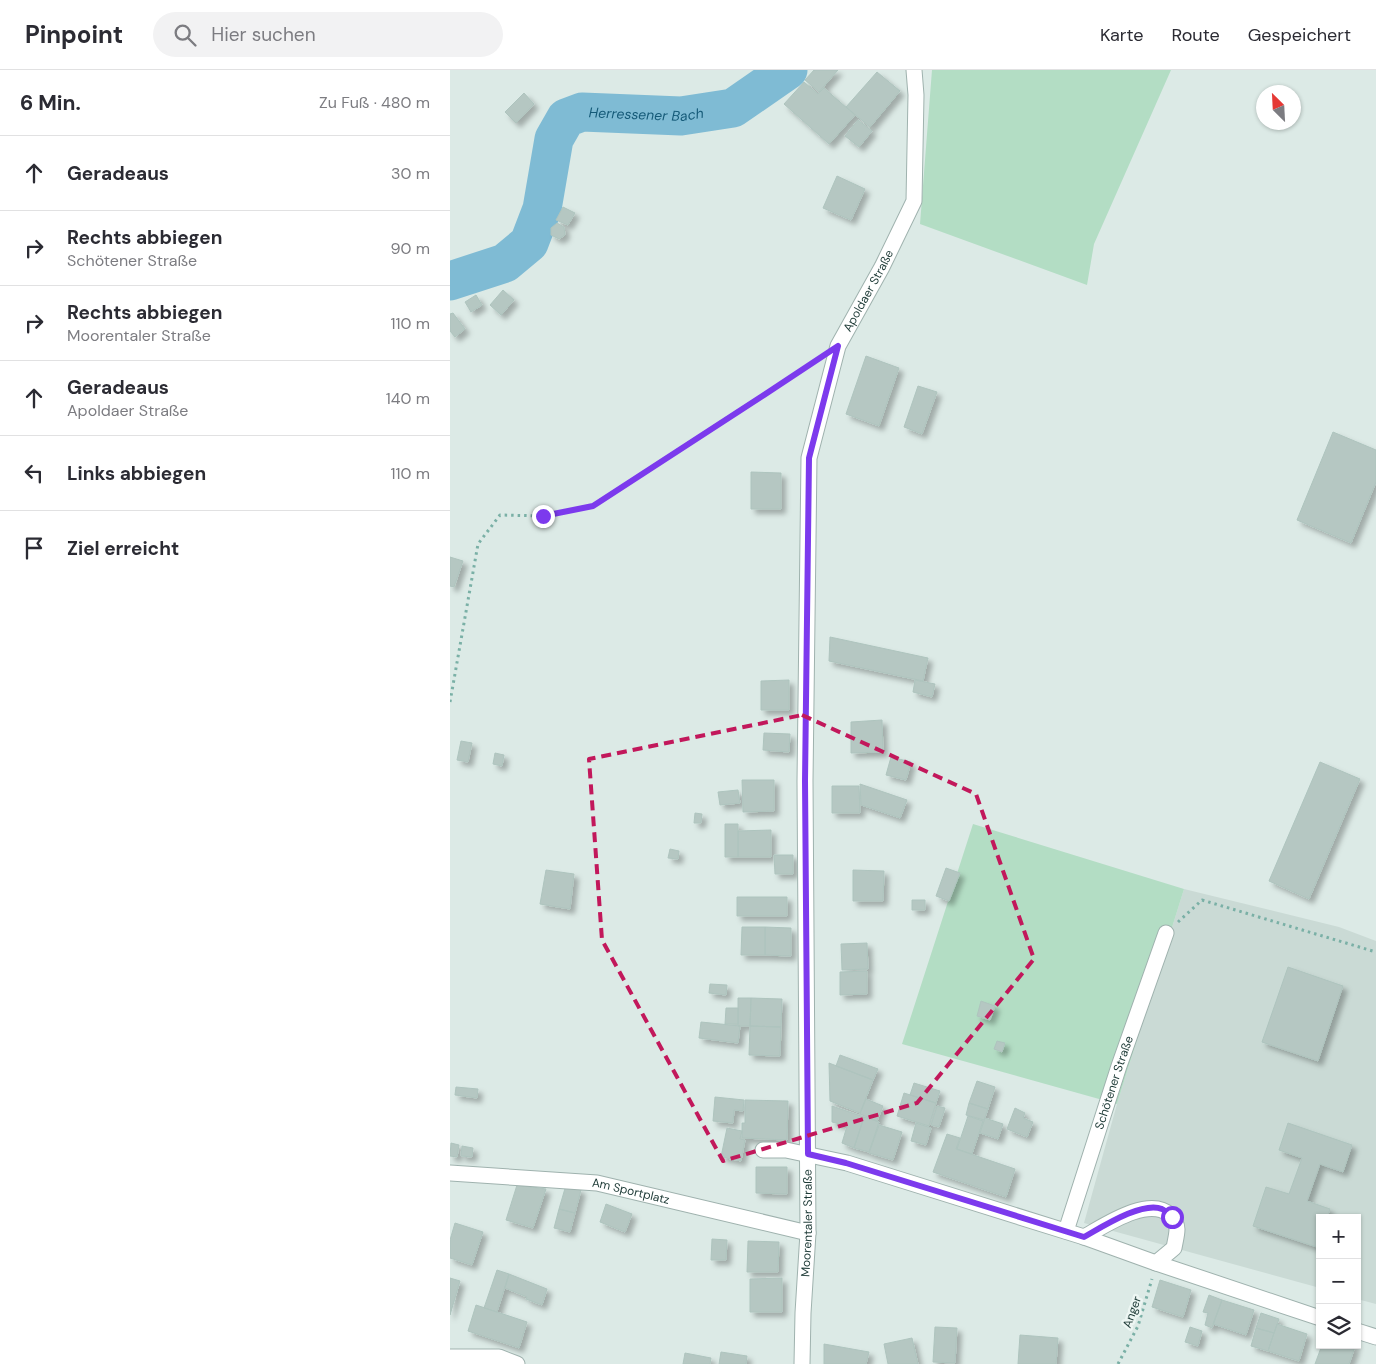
<!DOCTYPE html>
<html lang="de">
<head>
<meta charset="utf-8">
<style>
  :root { --surface:#fff; --page:#f2f2f3; --text:#2b2b33; --muted:#7c7c81; --line:#e1e1e2 }
  body { margin:0; font-family:"DM Sans",sans-serif; background:var(--page); color:var(--text) }
  .controls { position:absolute; right:15px; bottom:15px; display:grid; overflow:hidden; border-radius:0px; box-shadow:0 1px 4px #0004 }
  .controls button { width:45px; height:45px; display:grid; place-items:center; padding:0; border:0; border-bottom:1px solid var(--line); background:var(--surface); color:var(--text); font:25px sans-serif }
  .compass { position:absolute; left:806px; top:15px; width:45px; height:45px; border-radius:50%; background:var(--surface); box-shadow:0 1px 4px #0004; rotate:336deg }
  .stop { position:absolute; width:15px; height:15px; margin:-11px; border:4px solid #7c3aed; border-radius:50%; background:#fff }
  .stop.end { background:#7c3aed; border-color:#fff; box-shadow:0 1px 5px #0008 }
  .list { margin:0; padding:0; list-style:none }
  h2 { display:flex; justify-content:space-between; align-items:center; height:65px; margin:0; padding:0 20px; font-size:21px }
  h2 small { font-size:16px; font-weight:400; color:var(--muted) }
  .list li { display:grid; grid-template-columns:32px 1fr auto; gap:15px; align-items:center; box-sizing:border-box; height:75px; padding:0 20px; border-top:1px solid var(--line) }
  .list b { display:block; font-size:19px; white-space:nowrap }
  .list p { margin:0; font-size:16px; white-space:nowrap; color:var(--muted) }
  .list em { font-size:16px; font-style:normal; color:var(--muted) }
  .icon { flex:none; width:28px; height:28px; fill:none; stroke:currentColor; stroke-width:2; stroke-linecap:round; stroke-linejoin:round }
  .map { position:relative; flex:none; width:926px; height:1294px; overflow:hidden }
  header { display:flex; align-items:center; gap:30px; box-sizing:border-box; height:70px; padding:0 25px; background:var(--surface); border-bottom:1px solid var(--line) }
  header strong { font-size:24px }
  nav { display:flex; gap:28px; margin-inline-start:auto; font-size:18px }
  .search { width:350px; height:45px; background:var(--page); display:flex; align-items:center; gap:12px; box-sizing:border-box; padding:0 18px; border-radius:28px; color:var(--muted); font-size:19px }
  main { display:flex }
  aside { flex:1; background:var(--surface) }
  .map>svg:first-child { display:block }
  .built { fill:#cadad5 }
  .green { fill:#b3ddc4 }
  .lines { fill:none; stroke-linecap:round; stroke-linejoin:round }
  .river { stroke:#7fbbd4; stroke-width:39 }
  .building { fill:#b5c7c2; stroke:#aec4be; filter:url(#shadow) }
  .minor-casing { stroke:#9fb2ae; stroke-width:17 }
  .path { stroke:#7ab0a6; stroke-width:3; stroke-dasharray:2.5 4; stroke-linecap:butt }
  .minor { stroke:#fff; stroke-width:15 }
  .route { stroke:#7c3aed; stroke-width:6 }
  .marked { fill:none; stroke:#c2185b; stroke-width:4; stroke-dasharray:10 6; stroke-linejoin:round }
  .labels { text-anchor:middle; dominant-baseline:central; stroke-width:5; stroke-linejoin:round; paint-order:stroke }
  .street-label { font-size:12px; fill:#1d3a36; stroke:#edf6f3 }
  .water-label { font-size:14px; font-style:italic; fill:#155a78; stroke:#edf6f3 }
</style>
</head>
<body>
<header>
<strong>Pinpoint</strong>
<div class="search"><svg class="icon" aria-label="search" viewBox="0 0 24 24"><circle cx="10" cy="10" r="6"/><path d="M15 15l6 6"/></svg>Hier suchen</div>
<nav><a>Karte</a><a>Route</a><a>Gespeichert</a></nav>
</header>
<main>
<aside>
<h2>6 Min.<small>Zu Fuß · 480 m</small></h2>
<ul class="list">
<li><svg class="icon" aria-label="ahead" viewBox="0 0 24 24"><path d="M12 20V5M6 11l6-6 6 6"/></svg><div><b>Geradeaus</b></div><em>30 m</em></li>
<li><svg class="icon" aria-label="right" viewBox="0 0 24 24"><path d="M7 20v-9h11M14 6l5 5-5 5"/></svg><div><b>Rechts abbiegen</b><p>Schötener Straße</p></div><em>90 m</em></li>
<li><svg class="icon" aria-label="right" viewBox="0 0 24 24"><path d="M7 20v-9h11M14 6l5 5-5 5"/></svg><div><b>Rechts abbiegen</b><p>Moorentaler Straße</p></div><em>110 m</em></li>
<li><svg class="icon" aria-label="ahead" viewBox="0 0 24 24"><path d="M12 20V5M6 11l6-6 6 6"/></svg><div><b>Geradeaus</b><p>Apoldaer Straße</p></div><em>140 m</em></li>
<li><svg class="icon" aria-label="left" viewBox="0 0 24 24"><path d="M17 20v-9H6M10 6l-5 5 5 5"/></svg><div><b>Links abbiegen</b></div><em>110 m</em></li>
<li><svg class="icon" aria-label="arrive" viewBox="0 0 24 24"><path d="M6 21V4h12l-3 4 3 4H6"/></svg><div><b>Ziel erreicht</b></div></li>
</ul>
</aside>
<div class="map">
<svg width="926" height="1294" viewBox="0 0 926 1294">
  <defs>
    <filter id="shadow"><feDropShadow dx="4.5" dy="4.5" stdDeviation="2.5" flood-color="#0004"/></filter>
  </defs>
  <rect width="100%" height="100%" fill="#dceae6"/>
  <!-- built -->
  <path class="built" d="M734,819L889,857L926,871V1234L907,1229V1148H870V1218L634,1153L667,1034Z"/>
  <!-- green -->
  <path class="green" d="M482,0H721L644,174L637,215L470,154Z
    M523,754L734,819L667,1034L452,974Z"/>
  <g class="lines">
    <!-- river -->
    <path class="river" id="s1" d="M0,211L55,193L79,173L92,139L104,69L116,48L132,42L231,46L283,38L338,0"/>
  </g>
  <!-- building -->
  <path class="building" d="M364,0H388L369,22L355,10Z
    M427,2L450,21L420,57L396,37Z
    M354,12L368,24L374,18L405,45L379,74L334,34Z
    M74,23L84,34L66,53L55,42Z
    M408,50L422,61L409,77L395,66Z
    M387,106L415,119L401,150L373,138Z
    M113,137L125,143L118,155L106,150Z
    M107,153L114,157L115,165L109,169L101,165V158Z
    M53,220L64,230L51,245L40,235Z
    M26,225L32,235L21,242L15,232Z
    M3,243L15,259L5,267L0,261V244Z
    M416,286L449,298L429,356L396,344Z
    M468,316L487,322L472,364L454,357Z
    M883,362L926,380V412L901,473L847,450Z
    M301,402L331,403V439H301Z
    M0,487L13,491L4,517L0,516Z
    M380,567L478,588L473,611L379,591Z
    M339,610V640H311V611Z
    M465,610L485,614L482,627L463,622Z
    M432,650L433,682L401,683V652Z
    M314,663L340,664L339,682L313,680Z
    M11,671L22,673L18,692L7,690Z
    M45,683L54,685L52,696L43,694Z
    M441,687L461,692L456,710L436,705Z
    M870,692L910,709L859,829L819,811Z
    M292,710H324V741L293,742Z
    M410,714L457,730L450,748L411,735Z
    M382,716H409L410,743H382Z
    M288,720L290,733L270,735L268,722Z
    M245,743L252,744L251,753H244Z
    M275,754H288V787H275Z
    M321,760V787H288V761Z
    M220,779L229,781L228,789L218,788Z
    M324,785H343V804H325Z
    M496,798L510,803L499,831L486,826Z
    M96,800L124,804L120,839L90,834Z
    M403,800L434,801L433,831H403Z
    M287,827H337V846H287Z
    M462,830H475V840H462Z
    M292,857H315V885H291Z
    M315,857L341,858V886L315,885Z
    M417,873L418,899L392,900L391,874Z
    M838,897L893,916L868,991L812,972Z
    M417,901V924L390,925V902Z
    M260,914L277,915L276,925L259,923Z
    M288,928H301L300,956H288Z
    M301,928L332,929L331,957L300,956Z
    M531,931L545,936L540,950L527,946Z
    M276,938H288V954H275Z
    M251,952L290,956L288,973L249,968Z
    M300,956L331,957L330,986L299,985Z
    M547,971L555,973L552,982L544,979Z
    M390,985L428,999L423,1010L386,996Z
    M379,993L423,1010L410,1043L380,1031Z
    M527,1011L545,1017L538,1039L519,1033Z
    M464,1013L490,1021L486,1033L460,1025Z
    M6,1017L28,1019L27,1028L5,1025Z
    M454,1023L486,1033L479,1056L447,1046Z
    M265,1027L294,1030L293,1041L284,1040L283,1053L263,1051Z
    M416,1029L433,1036L427,1051L410,1044Z
    M295,1030L338,1031L337,1070L292,1068V1053H295Z
    M519,1033L538,1039L534,1050L516,1045Z
    M382,1036L414,1047L404,1078L392,1073L397,1056L382,1052Z
    M487,1036L495,1038L489,1057L481,1055Z
    M565,1038L575,1043L573,1048L583,1052L577,1067L557,1059Z
    M518,1046L533,1051L522,1084L507,1079Z
    M414,1047L429,1052L419,1082L404,1078Z
    M535,1048L553,1054L548,1069L530,1063Z
    M466,1053L481,1058L476,1075L461,1071Z
    M838,1053L902,1075L893,1102L870,1094L857,1131L880,1139L877,1148H870V1168L867,1177L803,1156L816,1117L839,1124L852,1088L829,1080Z
    M429,1055L452,1062L443,1090L419,1083Z
    M277,1058L292,1061L290,1069L295,1070L291,1091L271,1087Z
    M497,1064L510,1068L506,1079L565,1099L556,1127L483,1102Z
    M1,1073L9,1075L7,1087L0,1086Z
    M12,1076L23,1078L22,1087L11,1086Z
    M306,1097H337V1124L306,1123Z
    M67,1115L96,1119L83,1158L56,1150Z
    M116,1115L131,1120L125,1143L109,1139Z
    M156,1134L182,1144L175,1162L150,1152Z
    M109,1139L125,1143L120,1162L104,1158Z
    M5,1153L33,1162L22,1195L0,1188V1170Z
    M262,1169L277,1170L276,1190H261Z
    M298,1171L329,1172L328,1202H297Z
    M47,1200L59,1204L47,1242L34,1238Z
    M59,1204L97,1219L92,1235L76,1229L77,1227L55,1218Z
    M0,1208L10,1211L0,1245Z
    M332,1208V1242H300V1209Z
    M710,1210L741,1220L733,1247L702,1237Z
    M759,1225L772,1230L762,1258L755,1255L758,1243L753,1242Z
    M772,1230L804,1240L796,1265L763,1254Z
    M26,1235L77,1252L69,1278L18,1261Z
    M811,1243L829,1249L824,1263L806,1258Z
    M827,1254L857,1264L849,1291L818,1281Z
    M485,1257L507,1258L505,1293L483,1292Z
    M740,1257L752,1261L748,1276L735,1272Z
    M806,1258L824,1263L818,1281L801,1276Z
    M570,1265L608,1268L606,1294H568Z
    M462,1268L468,1294H438L434,1274Z
    M374,1274L419,1282L416,1294H374Z
    M872,1275H900L905,1277L899,1294H865Z
    M271,1282L297,1286L296,1294H269Z
    M235,1283L261,1288L260,1294H233Z"/>
  <g class="lines">
    <defs>
      <g id="minor">
        <path d="M313,1080H336L397,1093L634,1167L706,1193L870,1248"/>
        <path id="s2" d="M0,1103L147,1113L358,1163"/>
        <path id="s3" d="M616,1161L669,996L716,863"/>
        <path d="M634,1167C654,1156 699,1125 720,1145C723,1148 727,1154 727,1159C727,1165 725,1172 724,1178L706,1193"/>
        <path d="M907,1261L926,1267"/>
        <path d="M0,1287H49L67,1294"/>
        <path id="s4" d="M352,1294L353,1243L358,1163L355,711L359,388L388,276L432,197L464,131L466,25L464,0"/>
      </g>
    </defs>
    <!-- minor casing -->
    <use href="#minor" class="minor-casing"/>
    <!-- path -->
    <path class="path" d="M0,632L28,474L50,445L93,446L143,435L366,290
      M728,852L752,830L926,882
      M668,1294L688,1256L702,1209"/>
    <!-- minor -->
    <use href="#minor" class="minor"/>
  </g>
  <g class="lines">
    <!-- route -->
    <path class="route" d="M93,446L143,436L314,325L388,276L359,388L355,711L358,1084L396,1093L634,1167C652,1157 692,1131 712,1139C715,1140 719,1145 722,1147"/>
  </g>
  <!-- marked area -->
  <path class="marked" d="M352,645L526,724L584,889L467,1033L273,1091L152,870L139,689Z"/>
  <g class="labels">
    <!-- street labels -->
    <g class="street-label">
      <text stroke="none"><textPath href="#s4" startOffset="1085">Apoldaer Straße</textPath></text>
      <text stroke="none"><textPath href="#s3" startOffset="156">Schötener Straße</textPath></text>
      <text stroke="none"><textPath href="#s2" startOffset="182">Am Sportplatz</textPath></text>
      <text stroke="none"><textPath href="#s4" startOffset="141">Moorentaler Straße</textPath></text>
      <text transform="translate(682 1242) rotate(-70)">Anger</text>
    </g>
    <!-- water labels -->
    <g class="water-label">
      <text stroke="none"><textPath href="#s1" startOffset="302">Herressener Bach</textPath></text>
    </g>
  </g>
</svg>
<div class="controls">
<button>+</button>
<button>−</button>
<button><svg class="icon" aria-label="layers" viewBox="0 0 24 24"><path d="M12 4l9 5-9 5-9-5zM3 14l9 5 9-5"/></svg></button>
</div>
<svg class="compass" viewBox="-18 -18 36 36"><path d="M0-13l5 13h-10z" fill="#e53935"/><path d="M0 13l5-13h-10z" fill="#7c7c81"/></svg>
<div class="stop" style="left:722px;top:1147px"></div>
<div class="stop end" style="left:93px;top:446px"></div>
</div>
</main>
</body>
</html>
